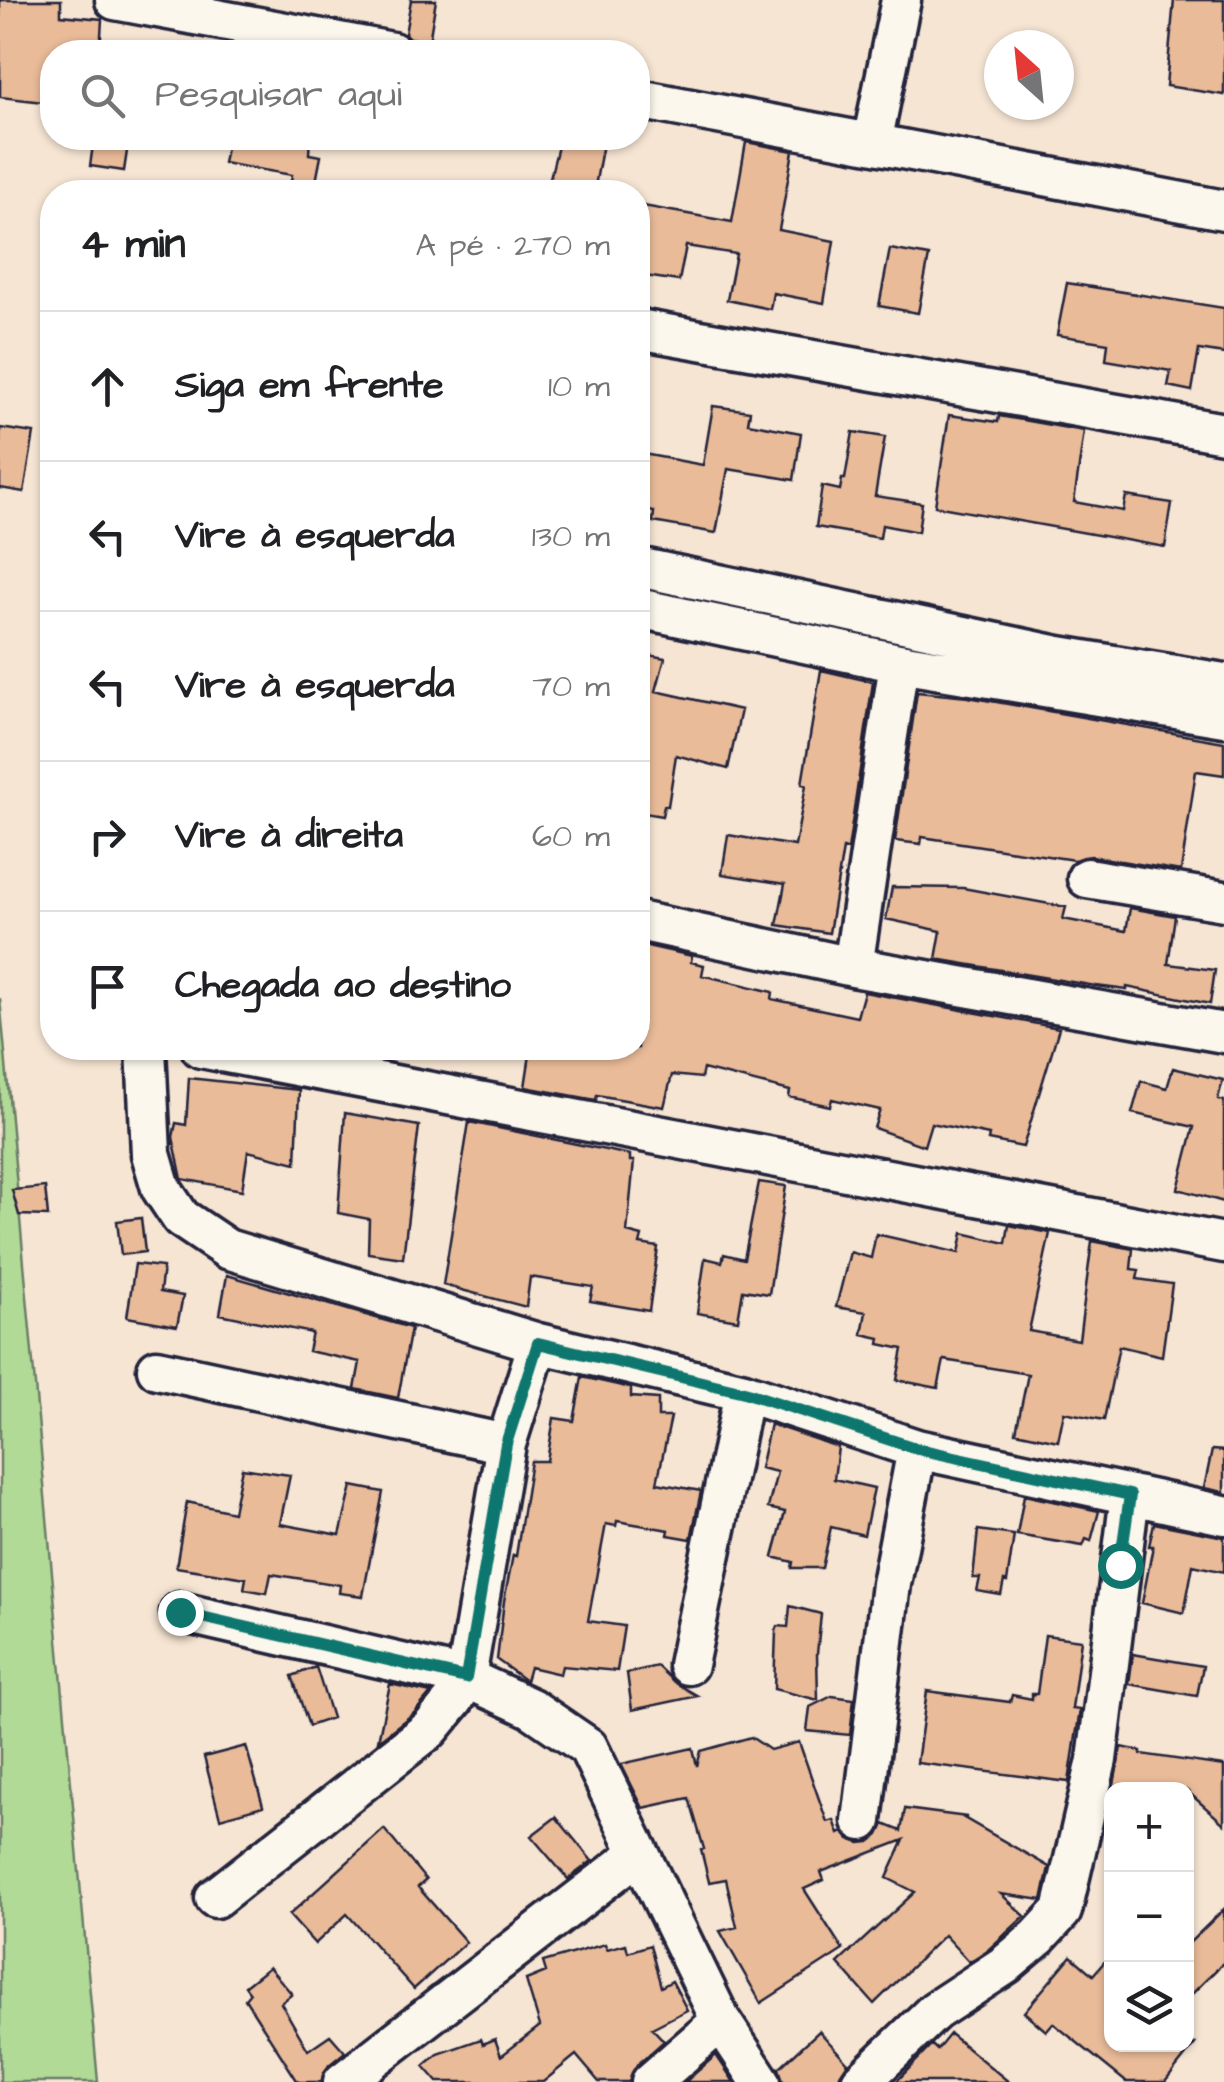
<!DOCTYPE html>
<html lang="pt">
<head>
<meta charset="utf-8">
<style>
  :root { --surface:#fff; --page:#f6f6f6; --text:#202124; --muted:#757577; --line:#e0e0e0 }
  body { margin:0; font-family:"Architects Daughter",sans-serif; background:var(--page); color:var(--text) }
  .controls { position:absolute; right:30px; bottom:30px; display:grid; overflow:hidden; border-radius:20px; box-shadow:0 2px 8px #0004 }
  .controls button { width:90px; height:90px; display:grid; place-items:center; padding:0; border:0; border-bottom:2px solid var(--line); background:var(--surface); color:var(--text); font:50px sans-serif }
  .compass { position:absolute; left:984px; top:30px; width:90px; height:90px; border-radius:50%; background:var(--surface); box-shadow:0 2px 8px #0004; rotate:333deg }
  .stop { position:absolute; width:30px; height:30px; margin:-22px; border:8px solid #0f766e; border-radius:50%; background:#fff }
  .stop.end { background:#0f766e; border-color:#fff; box-shadow:0 2px 10px #0008 }
  .list { margin:0; padding:0; list-style:none }
  h2 { display:flex; justify-content:space-between; align-items:center; height:130px; margin:0; padding:0 40px; font-size:42px }
  h2 small { font-size:32px; font-weight:400; color:var(--muted) }
  .list li { display:grid; grid-template-columns:65px 1fr auto; gap:30px; align-items:center; box-sizing:border-box; height:150px; padding:0 40px; border-top:2px solid var(--line) }
  .list b { display:block; font-size:38px; white-space:nowrap }
  .list em { font-size:32px; font-style:normal; color:var(--muted) }
  .icon { flex:none; width:55px; height:55px; fill:none; stroke:currentColor; stroke-width:2; stroke-linecap:round; stroke-linejoin:round }
  .map { position:relative; flex:none; width:1224px; height:2082px; overflow:hidden }
  .search { position:absolute; background:var(--surface); box-shadow:0 2px 8px #0004; left:40px; top:40px; width:610px; height:110px; display:flex; align-items:center; gap:25px; box-sizing:border-box; padding:0 35px; border-radius:40px; color:var(--muted); font-size:38px }
  .panel { position:absolute; background:var(--surface); box-shadow:0 2px 8px #0004; left:40px; top:180px; width:610px; height:880px; border-radius:40px }
  .map>svg:first-child { display:block }
  .green { fill:#b1da96; stroke:#6a7e68; stroke-width:2.5 }
  .building { fill:#e9bb99; stroke:#22223b; stroke-width:2.5 }
  .lines { fill:none; stroke-linecap:round; stroke-linejoin:round }
  .street-casing { stroke:#22223b; stroke-width:45 }
  .street { stroke:#fbf7ec; stroke-width:38 }
  .route { stroke:#0f766e; stroke-width:12 }
</style>
</head>
<body>
<div class="map">
<svg width="1224" height="2082" viewBox="0 0 1224 2082">
  <rect width="100%" height="100%" fill="#f6e5d3"/>
  <filter id="ink" filterUnits="userSpaceOnUse"><feTurbulence type="fractalNoise" baseFrequency=".01" numOctaves="2"/><feDisplacementMap in="SourceGraphic" scale="20" xChannelSelector="R" yChannelSelector="G"/><feConvolveMatrix kernelMatrix="1 2 1 2 8 2 1 2 1" color-interpolation-filters="sRGB"/></filter>
  <g filter="url(#ink)">
    <!-- green -->
    <path class="green" d="M0,998L98,2082H0Z"/>
    <!-- building -->
    <path class="building" d="M0,0H61V15L102,19L100,52H52V103L0,97Z
      M411,0H436L429,42L409,38L405,34Z
      M1174,0H1224V95L1166,86Z
      M94,138H129L124,171L90,166Z
      M228,138H310L309,154L321,156L314,192H289L292,175L223,163Z
      M560,138H604L594,192L547,190Z
      M746,142L793,151L779,230L834,241L824,303L773,293L770,309L727,300L736,254L686,246L679,281L638,275V205L732,222Z
      M890,249L929,256L918,313L879,306Z
      M1067,283L1224,308V354L1199,350L1192,391L1168,386L1171,371L1106,360L1108,343L1057,335Z
      M713,406L750,411L748,423L801,433L794,480L728,469L716,533L653,522L654,512L638,509V453L703,465Z
      M949,415L998,422L999,416L1084,431L1074,502L1123,511L1126,496L1172,503L1165,547L935,506Z
      M0,428L34,433L24,492L0,488Z
      M853,432L885,437L875,496L922,503L918,532L882,525L880,538L816,527L822,486L840,490L842,479H845Z
      M638,653L665,658L656,691L741,710L728,769L676,755L668,806H664L662,816L638,812Z
      M821,670L873,682L848,850L843,849L829,933L777,925L785,884L722,874L728,835L795,846L806,785L802,784Z
      M917,692L968,697L1224,742V775L1196,771L1181,871L1091,856L1074,860L922,837L921,844L895,841Z
      M892,887L963,888L1066,907L1063,919L1126,931L1130,908L1175,916L1168,964L1215,970L1210,1004L1127,987V990L1096,986L936,959L941,931L886,919Z
      M638,944L692,956L691,962L704,965L702,975L773,992L772,999L857,1017L864,992L1059,1028L1023,1147L988,1140L989,1135L931,1123L924,1146L874,1128L880,1110L832,1099L830,1106L789,1097L790,1091L703,1069L701,1078L672,1075L664,1107L597,1095L596,1100L525,1087L531,1048H638Z
      M1173,1068L1223,1080L1218,1099L1224,1101V1202L1178,1189L1194,1127L1132,1113L1141,1081L1167,1088Z
      M189,1078L299,1090L296,1163L248,1151L242,1190L182,1179L173,1137L176,1123L186,1125Z
      M345,1113L419,1126L403,1258L368,1253L369,1219L338,1213Z
      M469,1122L630,1155V1161H634L627,1232L642,1236L640,1244L658,1247L649,1311L590,1301L593,1287L530,1277L526,1307L443,1285Z
      M759,1182L786,1186L769,1294L743,1290L738,1320L697,1313L705,1258L722,1262L724,1254L744,1259Z
      M45,1187L48,1216L19,1215L12,1190Z
      M141,1218L145,1252L121,1255L117,1221Z
      M1009,1225L1050,1233L1029,1331L1079,1340L1092,1241L1133,1249L1131,1269L1139,1270L1137,1279L1172,1284L1162,1356L1119,1346L1104,1420L1064,1412L1058,1441L1016,1432L1028,1374L944,1360L938,1388L897,1380L903,1349L879,1344L880,1338L862,1334L866,1312L836,1307L850,1252L871,1258L876,1234L959,1253L963,1233L1006,1243Z
      M135,1264L163,1267L160,1292L183,1296L177,1326L127,1317Z
      M227,1275L411,1328L398,1398L355,1389L360,1362L308,1351L312,1333L220,1314Z
      M582,1377L631,1388V1397L658,1399V1417H671L657,1483L701,1491L691,1539L668,1535L669,1530L617,1521L616,1526L606,1524L588,1621L624,1626L617,1671L562,1666L560,1674L530,1667L526,1681L497,1660L504,1601L513,1555L516,1556L531,1461H547L554,1418L574,1421Z
      M770,1424L838,1447L834,1479L874,1488L864,1535L831,1527L822,1568H792L793,1562L773,1557L785,1512L768,1508L777,1472L760,1468Z
      M1212,1450L1224,1451V1492L1204,1488Z
      M242,1468L290,1475L280,1524L340,1535L352,1486L383,1492L363,1596L339,1593L340,1585L271,1574L267,1593L244,1589L246,1578L176,1567L187,1502L233,1512Z
      M1024,1495L1099,1511L1091,1541L1086,1539L1083,1546L1017,1535Z
      M1154,1523L1224,1537V1572L1193,1565L1184,1613L1142,1603L1153,1546H1149Z
      M978,1530L1014,1535L1007,1582L1004,1581L1001,1595L977,1591L980,1578H973Z
      M790,1606L821,1614L817,1654L818,1700L774,1689L776,1631L778,1626L788,1627Z
      M1045,1635L1081,1640L1072,1709L1080,1710L1069,1782L917,1763L927,1691L1010,1702L1012,1695L1032,1699V1694H1037Z
      M1133,1654L1203,1666L1197,1696L1129,1684Z
      M657,1666L674,1682L698,1696L632,1710L627,1673Z
      M316,1667L332,1718L309,1726L292,1676Z
      M390,1684L431,1693L414,1713L378,1741Z
      M832,1696L854,1699L850,1735L807,1731L810,1707Z
      M751,1737L770,1750L799,1742L827,1822L834,1820L839,1834L843,1832L849,1839L860,1843L870,1842L879,1835L884,1824L901,1831L905,1809L967,1817L964,1818L1049,1867L1042,1900L1001,1894L1025,1916L989,1949L969,1962L944,1935L874,2004L838,1963L915,1892L887,1878L904,1840L821,1872L824,1880L804,1889L843,1950L761,2003L720,1931L737,1927L726,1879L709,1882L701,1850L704,1849L689,1798L643,1808L621,1764L693,1748L697,1766L701,1751Z
      M246,1746L263,1806L220,1818L204,1757Z
      M1121,1747L1141,1751V1754L1224,1766V1824L1186,1790H1113Z
      M556,1817L592,1861L568,1879L531,1836Z
      M384,1829L426,1880L418,1887L466,1942L414,1989L347,1914L315,1944L289,1915Z
      M1224,1909V1962L1186,2000V1946Z
      M605,1944L607,1949L626,1944L628,1952L650,1945L661,1987L672,1981L687,2010L652,2028L664,2041L636,2066L629,2082H599L576,2055L543,2082H438L424,2066L438,2054L481,2039L483,2044L495,2039L501,2056L540,2026L526,1980L546,1972L543,1962Z
      M1112,1953V2044H1195L1165,2082H1126L1053,2023L1046,2031L1024,2012L1071,1956L1093,1975Z
      M269,1967L292,1994L281,2003L308,2050L330,2035L345,2052L329,2065L321,2082H298L245,1999L250,1993L245,1986Z
      M819,2031L848,2063L840,2075L839,2082H783L779,2068Z
      M950,2034L1009,2082H896L932,2045L937,2050Z
      M716,2055L734,2082H685Z"/>
    <g class="lines">
      <defs>
        <path id="street" d="M115,0L392,52
          M638,99L1224,210
          M872,143L901,0
          M638,329L1224,433
          M638,567L1059,656L1224,683
          M638,608L899,663L1224,717
          M1087,878L1224,901
          M638,921L853,967L1224,1033
          M853,967L899,663
          M146,1048L151,1154L161,1188L181,1218L227,1249L538,1343L744,1392L917,1449L1224,1515
          M201,1048L1224,1243
          M157,1369L506,1444
          M180,1612L466,1678L531,1708L588,1747L721,2021L761,2082
          M688,1665L744,1392
          M862,1821L891,1584L917,1449
          M215,1898L430,1729L454,1700L466,1678L506,1444L538,1343
          M343,2082L638,1854
          M651,2082L721,2021
          M861,2082L935,2011L1005,1965L1038,1937L1062,1911L1097,1760L1130,1495"/>
      </defs>
      <!-- street casing -->
      <use href="#street" class="street-casing"/>
      <!-- street -->
      <use href="#street" class="street"/>
    </g>
  </g>
  <g class="lines" filter="url(#ink)">
    <!-- route -->
    <path class="route" d="M180,1612L466,1678L506,1444L538,1343L744,1392L918,1449L1130,1495L1120,1565"/>
  </g>
</svg>
<div class="controls">
<button>+</button>
<button>−</button>
<button><svg class="icon" aria-label="layers" viewBox="0 0 24 24"><path d="M12 4l9 5-9 5-9-5zM3 14l9 5 9-5"/></svg></button>
</div>
<svg class="compass" viewBox="-18 -18 36 36"><path d="M0-13l5 13h-10z" fill="#e53935"/><path d="M0 13l5-13h-10z" fill="#757577"/></svg>
<div class="stop" style="left:1120px;top:1565px"></div>
<div class="stop end" style="left:180px;top:1612px"></div>
<div class="search"><svg class="icon" aria-label="search" viewBox="0 0 24 24"><circle cx="10" cy="10" r="6"/><path d="M15 15l6 6"/></svg>Pesquisar aqui</div>
<section class="panel">
<h2>4 min<small>A pé · 270 m</small></h2>
<ul class="list">
<li><svg class="icon" aria-label="ahead" viewBox="0 0 24 24"><path d="M12 20V5M6 11l6-6 6 6"/></svg><div><b>Siga em frente</b></div><em>10 m</em></li>
<li><svg class="icon" aria-label="left" viewBox="0 0 24 24"><path d="M17 20v-9H6M10 6l-5 5 5 5"/></svg><div><b>Vire à esquerda</b></div><em>130 m</em></li>
<li><svg class="icon" aria-label="left" viewBox="0 0 24 24"><path d="M17 20v-9H6M10 6l-5 5 5 5"/></svg><div><b>Vire à esquerda</b></div><em>70 m</em></li>
<li><svg class="icon" aria-label="right" viewBox="0 0 24 24"><path d="M7 20v-9h11M14 6l5 5-5 5"/></svg><div><b>Vire à direita</b></div><em>60 m</em></li>
<li><svg class="icon" aria-label="arrive" viewBox="0 0 24 24"><path d="M6 21V4h12l-3 4 3 4H6"/></svg><div><b>Chegada ao destino</b></div></li>
</ul>
</section>
</div>
</body>
</html>
